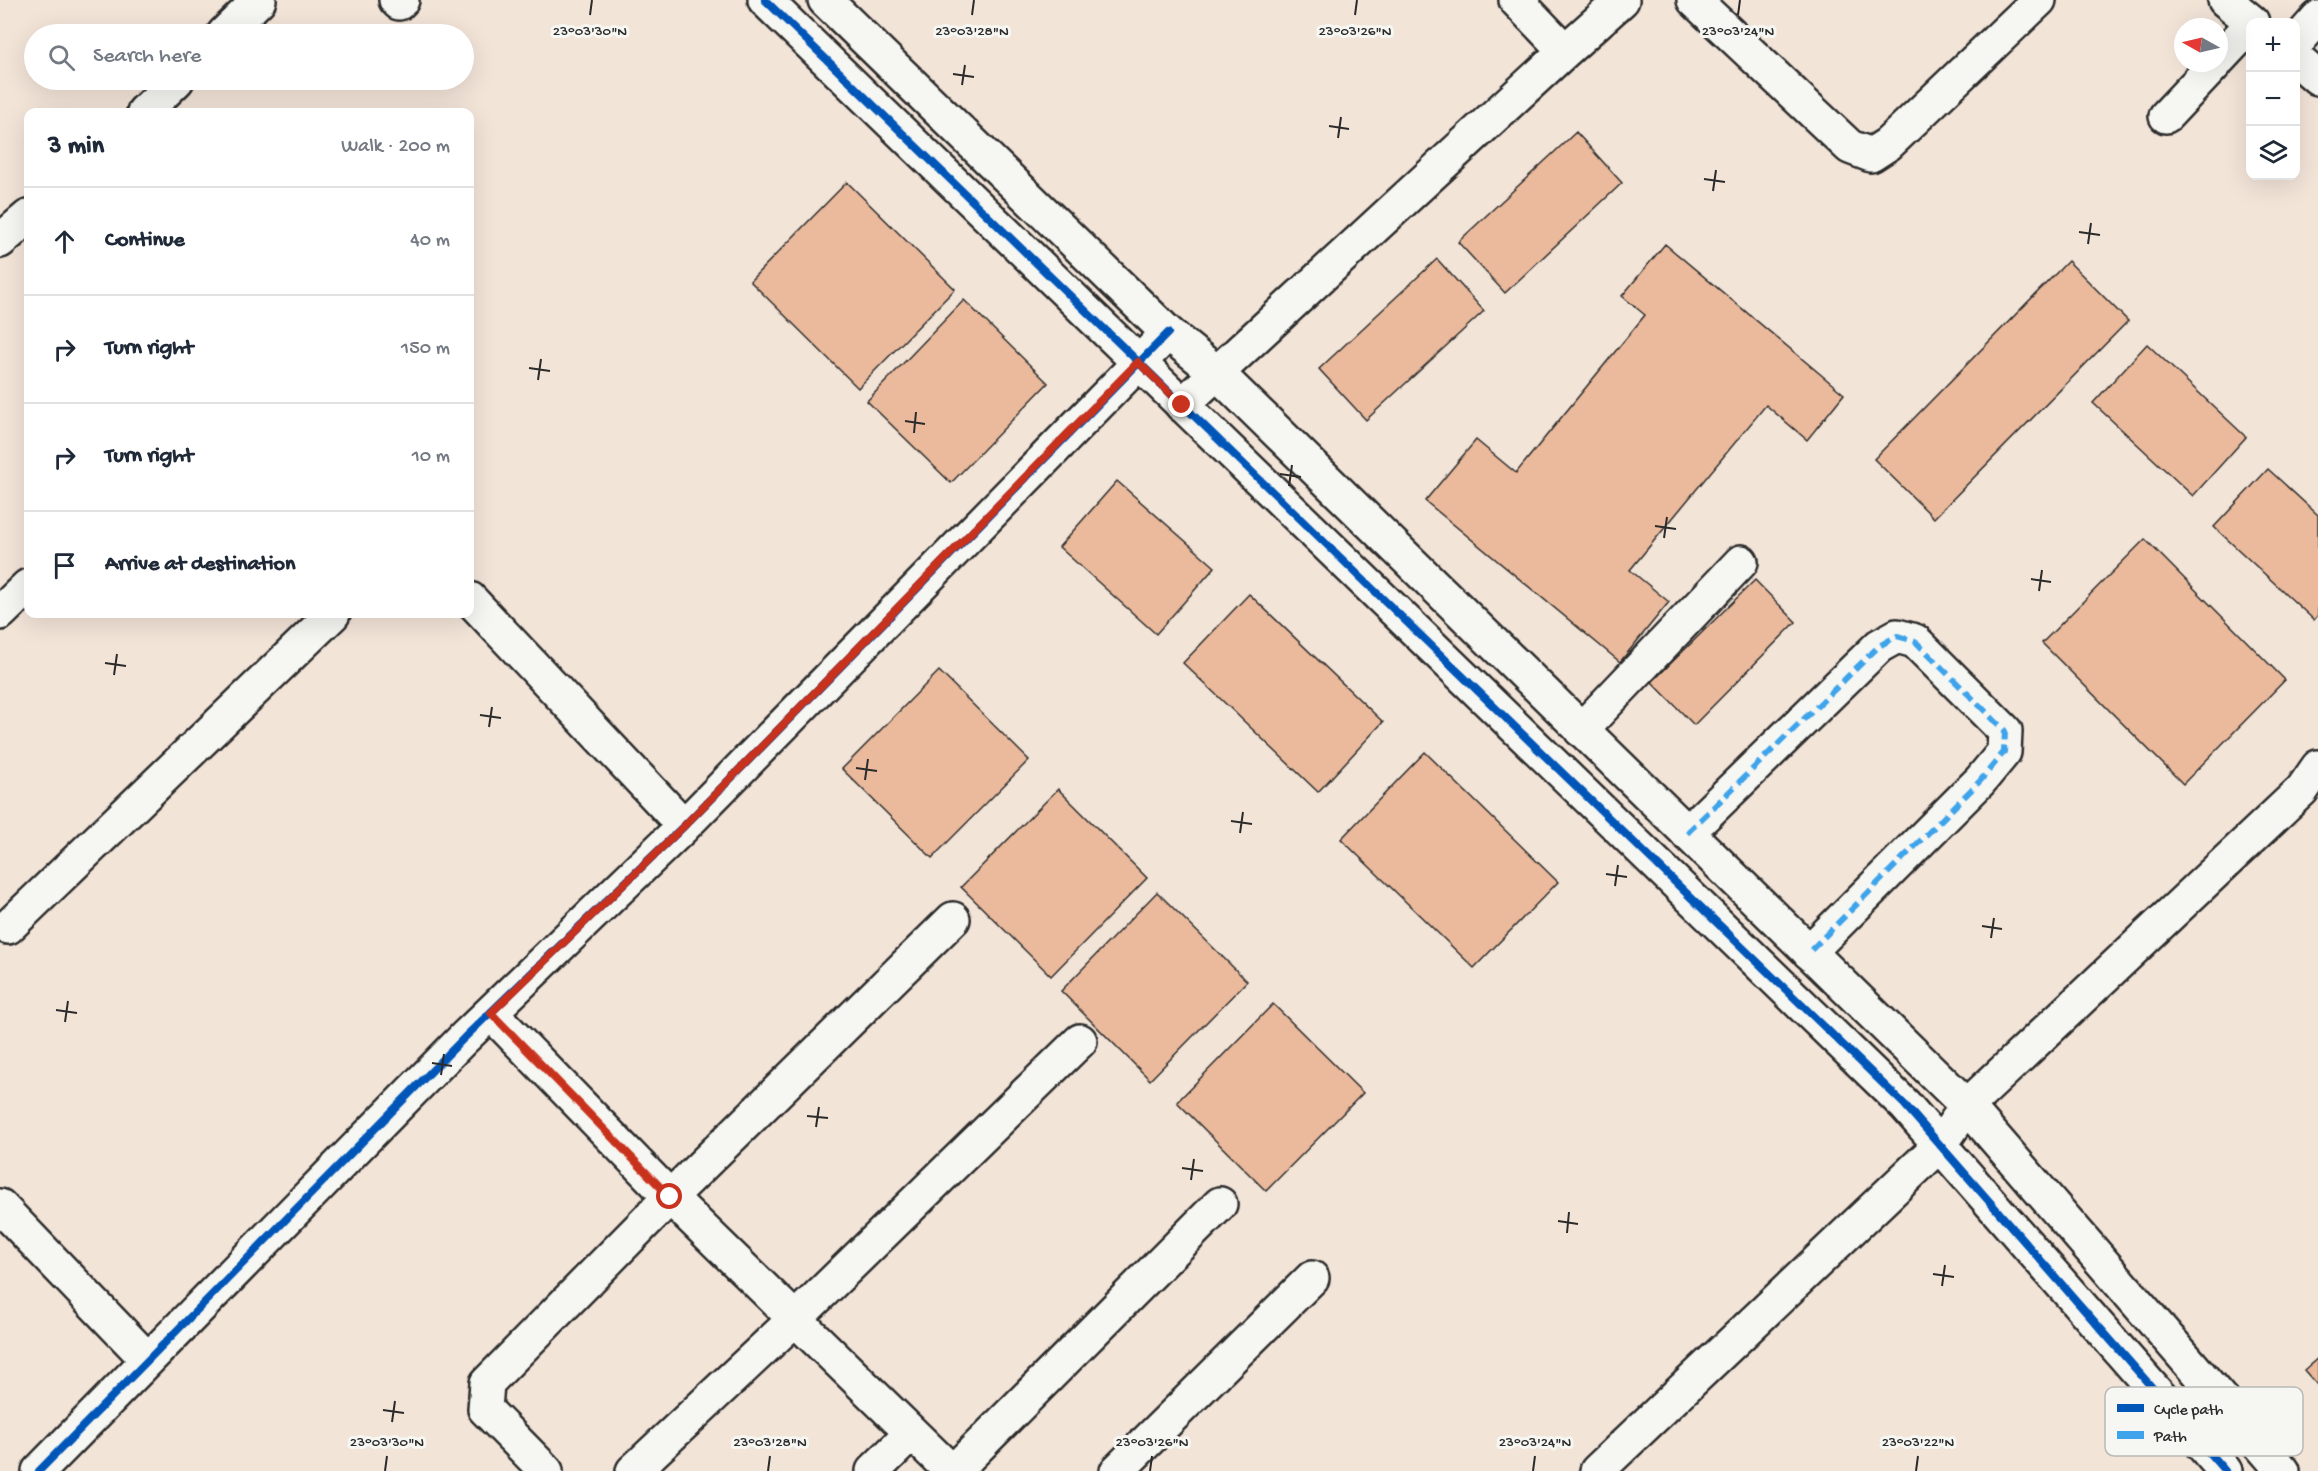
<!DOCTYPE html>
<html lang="en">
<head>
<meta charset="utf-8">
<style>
  :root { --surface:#fff; --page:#f6f6f7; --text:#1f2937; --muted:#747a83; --line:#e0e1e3 }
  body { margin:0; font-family:"Gochi Hand",sans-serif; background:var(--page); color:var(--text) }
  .controls { position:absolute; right:18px; top:18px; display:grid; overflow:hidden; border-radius:12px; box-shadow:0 6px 24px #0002 }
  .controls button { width:54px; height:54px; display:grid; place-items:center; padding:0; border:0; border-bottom:2px solid var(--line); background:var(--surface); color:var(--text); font:30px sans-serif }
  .compass { position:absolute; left:2174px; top:18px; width:54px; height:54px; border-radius:50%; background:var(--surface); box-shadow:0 6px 24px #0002; rotate:278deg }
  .stop { position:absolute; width:18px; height:18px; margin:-14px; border:4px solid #c8321e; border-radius:50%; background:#fff }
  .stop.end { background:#c8321e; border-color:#fff; box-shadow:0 2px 6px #0008 }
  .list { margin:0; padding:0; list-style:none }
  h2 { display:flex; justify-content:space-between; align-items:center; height:78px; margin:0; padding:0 24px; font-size:26px }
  h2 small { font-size:20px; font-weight:400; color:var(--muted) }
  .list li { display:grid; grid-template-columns:39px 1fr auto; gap:18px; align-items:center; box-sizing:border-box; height:108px; padding:0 24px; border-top:2px solid var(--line) }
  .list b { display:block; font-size:22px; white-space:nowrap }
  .list em { font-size:20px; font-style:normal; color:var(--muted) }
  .icon { flex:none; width:33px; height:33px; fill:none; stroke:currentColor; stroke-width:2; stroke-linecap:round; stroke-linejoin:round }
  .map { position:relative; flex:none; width:2318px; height:1471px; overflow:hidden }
  .search { position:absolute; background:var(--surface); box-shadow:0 6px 24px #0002; left:24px; top:24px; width:450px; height:66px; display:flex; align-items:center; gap:15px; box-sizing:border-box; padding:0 21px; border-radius:33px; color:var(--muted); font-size:22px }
  .panel { position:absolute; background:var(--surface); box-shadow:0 6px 24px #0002; left:24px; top:108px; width:450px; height:510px; border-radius:12px }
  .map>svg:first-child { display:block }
  .building { fill:#ebba9c; stroke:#2b2b2b; stroke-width:1.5 }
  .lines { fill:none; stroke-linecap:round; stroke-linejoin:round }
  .minor-casing { stroke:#2b2b2b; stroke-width:38 }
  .tertiary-casing { stroke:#2b2b2b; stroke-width:38 }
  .minor { stroke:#f6f6f2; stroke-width:33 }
  .tertiary { stroke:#f6f6f2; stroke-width:33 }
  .quiet { stroke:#3ea3eb; stroke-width:6; stroke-dasharray:12 6; stroke-linecap:butt }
  .cycleway-casing { stroke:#f6f6f2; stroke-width:11 }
  .cycleway { stroke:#0057b8; stroke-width:8 }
  .route { stroke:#c8321e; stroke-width:8 }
  .ticks { fill:none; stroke:#2b2b2b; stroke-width:2 }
  .key { fill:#f6f6f2; stroke:#b9b9b6; stroke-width:1.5 }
  .key-label { font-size:16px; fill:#2b2b2b }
  .ticks-label { font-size:15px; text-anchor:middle; fill:#2b2b2b; stroke:#f6f6f2; stroke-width:6; stroke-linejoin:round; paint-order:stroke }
</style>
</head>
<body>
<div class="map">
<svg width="2318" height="1471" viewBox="0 0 2318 1471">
  <rect width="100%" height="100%" fill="#f3e4d8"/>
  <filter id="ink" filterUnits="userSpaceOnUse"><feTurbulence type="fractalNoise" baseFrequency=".0167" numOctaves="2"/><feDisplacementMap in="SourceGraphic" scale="12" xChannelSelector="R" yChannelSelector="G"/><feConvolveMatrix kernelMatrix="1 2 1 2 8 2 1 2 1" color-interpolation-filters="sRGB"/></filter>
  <g filter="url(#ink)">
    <!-- building -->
    <path class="building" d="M1576,132L1622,183L1505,293L1458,242Z
      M847,182L955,289L858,388L750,281Z
      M1665,244L1844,394L1807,440L1766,405L1630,570L1669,602L1620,662L1425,501L1476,440L1516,473L1645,315L1622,296Z
      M1437,259L1484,311L1366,420L1319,369Z
      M2068,261L2128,321L1934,518L1874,459Z
      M964,300L1048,383L951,483L867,401Z
      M2147,344L2246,437L2193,496L2093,403Z
      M2268,469L2318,515V615L2314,620L2214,527Z
      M1117,481L1215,567L1156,634L1059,547Z
      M2145,539L2285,680L2183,784L2042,643Z
      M1755,580L1796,622L1694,725L1652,682Z
      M1249,594L1383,722L1318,792L1183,663Z
      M939,671L1029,760L932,858L842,769Z
      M1425,752L1558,882L1474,968L1341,839Z
      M1058,789L1147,878L1051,976L961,887Z
      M1157,892L1247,981L1150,1080L1061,991Z
      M1273,1004L1363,1093L1266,1191L1177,1102Z
      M2318,1358V1386L2304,1370Z"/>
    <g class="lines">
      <defs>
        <path id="minor" d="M396,0L399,3L402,0
          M1694,0L1850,147L1871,155L1888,144L2039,0
          M2225,0L2252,22
          M224,34L259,0
          M2296,43L2318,18
          M1565,51L1622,0
          M2219,59L2250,26
          M2296,59L2318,78
          M144,112L177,80
          M2166,116L2216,63
          M0,241L28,217
          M1182,405L1565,51L1516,0
          M470,599L684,826
          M0,613L28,586
          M1581,730L1741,562
          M1687,833L1879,646L1897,636L1915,641L2005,731L2004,752L1980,781L1809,952
          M8,927L333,614
          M491,1013L670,1197L951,1471
          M0,1206L148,1360
          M39,1471L464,1038L684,826L1168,333
          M546,1471L485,1409L487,1383L670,1197L953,919
          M633,1471L795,1319L1080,1041
          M873,1471L911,1434
          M954,1471L1220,1204
          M1117,1471L1312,1278"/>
        <path id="tertiary" d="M765,0L1905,1105L2225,1471
          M825,0L1168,333L1216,372L1967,1106L2283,1471
          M1597,1471L1940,1145L1967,1106L2302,790L2318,767"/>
      </defs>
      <!-- minor casing -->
      <use href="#minor" class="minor-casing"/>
      <!-- tertiary casing -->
      <use href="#tertiary" class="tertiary-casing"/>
      <!-- minor -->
      <use href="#minor" class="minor"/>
      <!-- tertiary -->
      <use href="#tertiary" class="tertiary"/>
      <!-- quiet -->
      <path class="quiet" d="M1687,833L1879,646L1897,636L1915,641L2005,731L2004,752L1980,781L1809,952"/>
      <defs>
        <path id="cycleway" d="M765,0L1905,1105L2225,1471
          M39,1471L464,1038L684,826L1168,333"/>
      </defs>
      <!-- cycleway casing -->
      <use href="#cycleway" class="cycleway-casing"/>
      <!-- cycleway -->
      <use href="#cycleway" class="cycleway"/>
    </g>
  </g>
  <g class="lines" filter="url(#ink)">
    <!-- route -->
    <path class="route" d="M670,1197L491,1013L684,826L1138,362L1182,405"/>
  </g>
  <!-- ticks -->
  <path class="ticks" d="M590,15L592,0M972,15L974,0M1355,15L1357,0M1738,15L1740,0M953,74L974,77M962,85L965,65M1329,126L1349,129M1338,138L1341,117M1704,179L1725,182M1713,191L1716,170M2079,232L2100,235M2088,244L2091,223M529,368L550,371M538,380L541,359M905,421L925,424M914,433L916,412M1280,474L1301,477M1289,486L1292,465M1655,526L1676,529M1664,538L1667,517M2031,579L2051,582M2039,591L2042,570M105,663L126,666M114,675L117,654M480,715L501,718M489,727L492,707M856,768L877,771M865,780L868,759M1231,821L1252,824M1240,833L1243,812M1606,874L1627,877M1615,886L1618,865M1982,926L2002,929M1991,938L1994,918M56,1010L77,1013M65,1022L68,1001M432,1063L452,1066M441,1075L444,1054M807,1116L828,1118M816,1127L819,1107M1182,1168L1203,1171M1191,1180L1194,1159M1558,1221L1578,1224M1567,1233L1569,1212M1933,1274L1954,1277M1942,1286L1945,1265M383,1410L404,1413M392,1422L395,1401M385,1471L387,1456M768,1471L770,1456M1150,1471L1152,1456M1533,1471L1535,1456M1916,1471L1918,1456"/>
  <!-- legend -->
  <rect x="2105" y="1387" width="198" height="69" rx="9" class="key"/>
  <rect x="2117" y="1404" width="27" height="8" fill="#0057b8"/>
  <rect x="2117" y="1431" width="27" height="8" fill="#3ea3eb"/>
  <g class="key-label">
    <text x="2154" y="1414">Cycle path</text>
    <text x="2154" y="1441">Path</text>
  </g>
  <g class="ticks-label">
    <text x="590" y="35">23°03'30"N</text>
    <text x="972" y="35">23°03'28"N</text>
    <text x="1355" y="35">23°03'26"N</text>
    <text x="1738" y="35">23°03'24"N</text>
    <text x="387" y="1446">23°03'30"N</text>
    <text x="770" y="1446">23°03'28"N</text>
    <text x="1152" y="1446">23°03'26"N</text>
    <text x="1535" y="1446">23°03'24"N</text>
    <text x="1918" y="1446">23°03'22"N</text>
  </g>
</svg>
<div class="controls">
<button>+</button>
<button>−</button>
<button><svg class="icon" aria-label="layers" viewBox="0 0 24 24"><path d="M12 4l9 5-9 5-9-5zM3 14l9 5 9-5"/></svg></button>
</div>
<svg class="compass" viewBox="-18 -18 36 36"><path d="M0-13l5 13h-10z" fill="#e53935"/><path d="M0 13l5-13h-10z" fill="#747a83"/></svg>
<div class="stop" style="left:670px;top:1197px"></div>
<div class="stop end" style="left:1182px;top:405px"></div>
<div class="search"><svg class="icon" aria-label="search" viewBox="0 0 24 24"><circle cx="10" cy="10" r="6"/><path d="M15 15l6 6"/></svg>Search here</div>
<section class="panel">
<h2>3 min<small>Walk · 200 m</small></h2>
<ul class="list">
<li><svg class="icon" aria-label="ahead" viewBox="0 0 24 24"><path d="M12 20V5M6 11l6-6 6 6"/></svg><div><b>Continue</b></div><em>40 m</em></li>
<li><svg class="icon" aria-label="right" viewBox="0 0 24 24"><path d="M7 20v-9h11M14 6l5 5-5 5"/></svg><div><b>Turn right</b></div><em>150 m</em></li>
<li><svg class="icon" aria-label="right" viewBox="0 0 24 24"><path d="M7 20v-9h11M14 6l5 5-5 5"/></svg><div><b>Turn right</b></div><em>10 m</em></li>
<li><svg class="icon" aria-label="arrive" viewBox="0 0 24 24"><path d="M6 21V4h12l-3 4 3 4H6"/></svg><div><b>Arrive at destination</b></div></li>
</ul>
</section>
</div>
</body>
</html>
